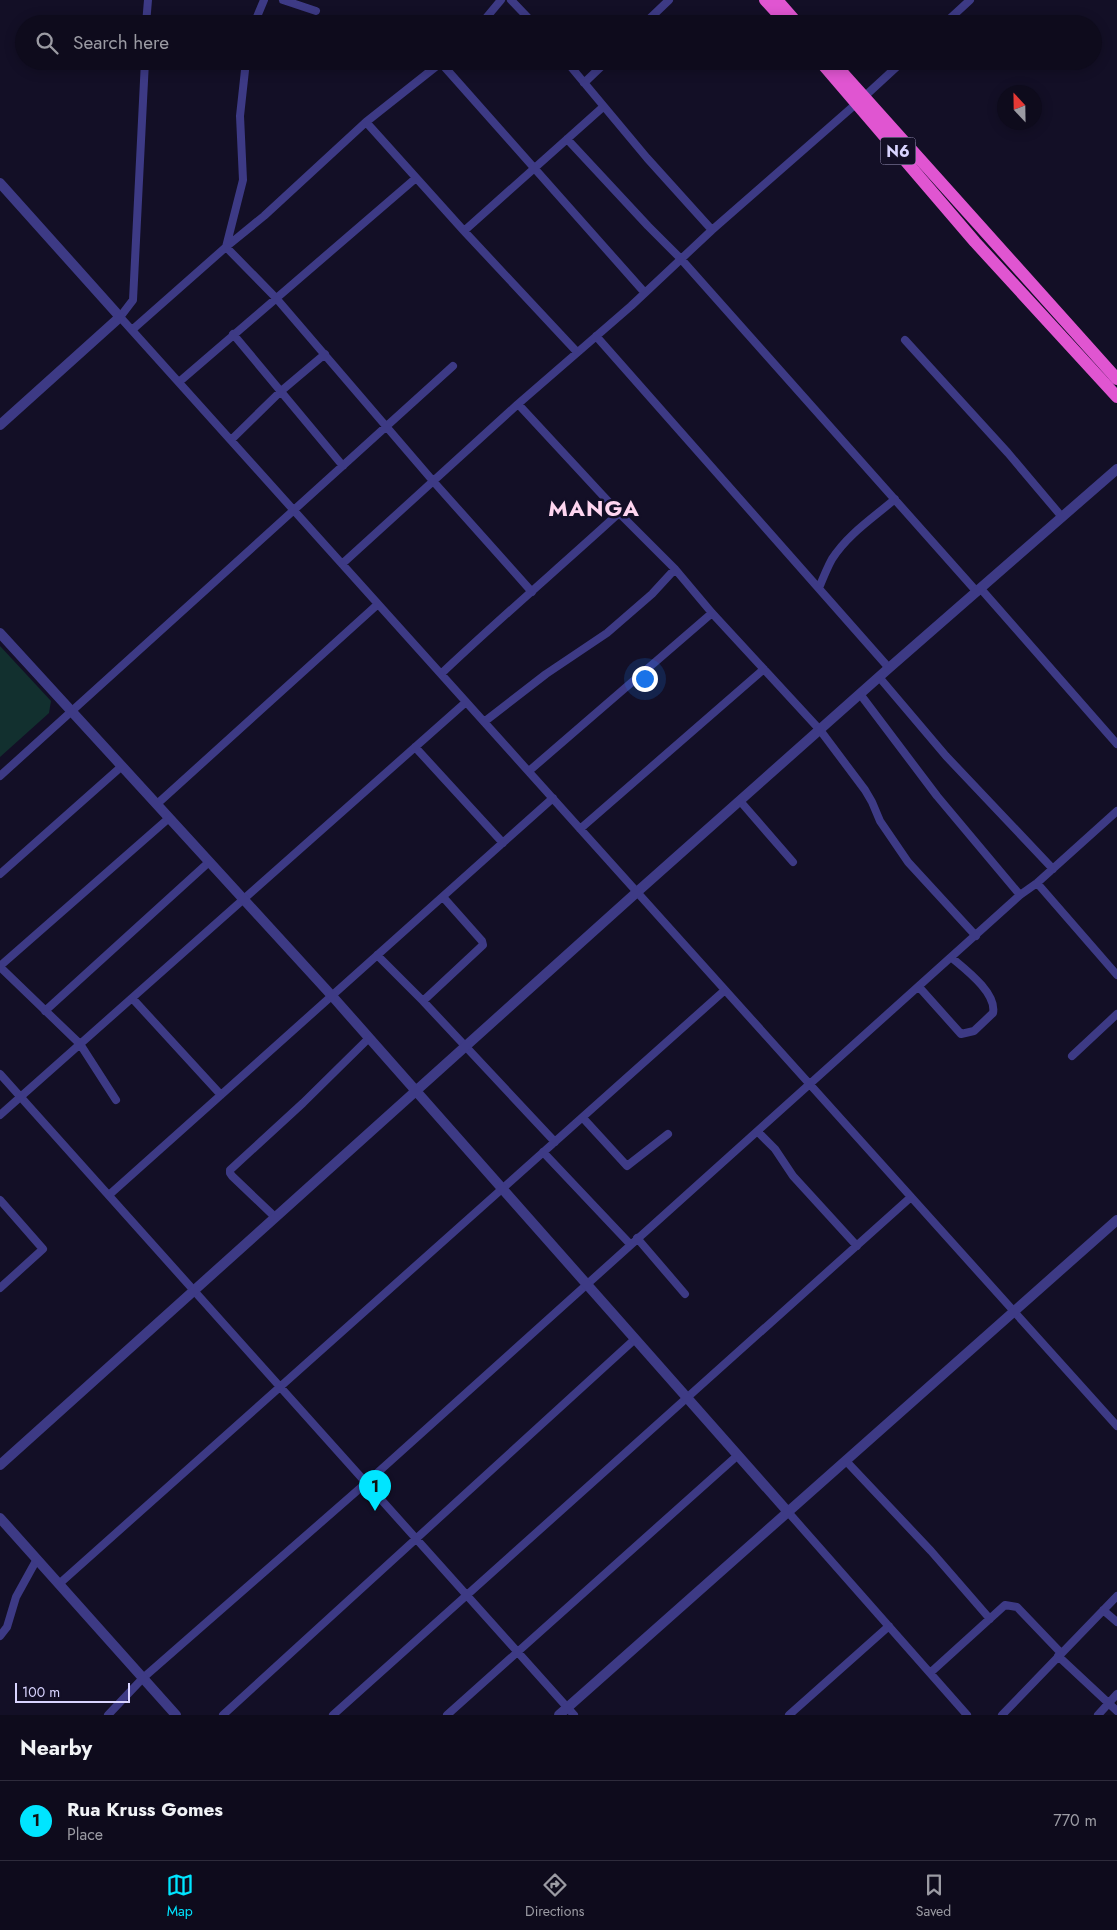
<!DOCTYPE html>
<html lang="en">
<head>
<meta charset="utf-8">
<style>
  :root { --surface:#0e0b1c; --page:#171425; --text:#f1f3f6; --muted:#9b9ba3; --line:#2e2b3b; --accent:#00e5ff }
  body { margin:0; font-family:Jost,sans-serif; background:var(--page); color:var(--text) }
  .compass { position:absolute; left:997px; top:85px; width:45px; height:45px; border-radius:50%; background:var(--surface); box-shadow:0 2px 12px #0003; rotate:338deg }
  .scale { position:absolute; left:15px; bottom:12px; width:115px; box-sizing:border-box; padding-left:5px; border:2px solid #d9d4ff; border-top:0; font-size:14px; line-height:18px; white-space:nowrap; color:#d9d4ff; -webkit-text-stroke:4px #130f26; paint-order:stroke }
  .you { position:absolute; left:644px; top:678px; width:18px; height:18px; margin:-12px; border:4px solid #fff; border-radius:50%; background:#1a73e8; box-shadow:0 0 0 8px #1a73e833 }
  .badge { display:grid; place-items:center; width:32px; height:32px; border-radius:50%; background:var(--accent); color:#111; font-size:16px; font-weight:700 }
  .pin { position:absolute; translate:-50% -41px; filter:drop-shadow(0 1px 2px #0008) }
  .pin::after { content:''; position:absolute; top:26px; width:18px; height:15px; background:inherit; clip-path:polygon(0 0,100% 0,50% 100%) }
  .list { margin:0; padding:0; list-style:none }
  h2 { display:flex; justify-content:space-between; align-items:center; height:65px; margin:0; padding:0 20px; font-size:21px }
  h2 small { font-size:16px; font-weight:400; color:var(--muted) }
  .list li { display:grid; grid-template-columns:32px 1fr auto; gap:15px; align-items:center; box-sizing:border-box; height:80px; padding:0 20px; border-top:1px solid var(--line) }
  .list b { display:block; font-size:19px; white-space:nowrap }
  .list p { margin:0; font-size:16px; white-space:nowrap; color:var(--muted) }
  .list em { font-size:16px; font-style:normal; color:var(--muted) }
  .icon { flex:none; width:28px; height:28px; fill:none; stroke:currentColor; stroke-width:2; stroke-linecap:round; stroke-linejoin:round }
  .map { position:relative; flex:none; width:1117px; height:1715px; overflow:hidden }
  .search { position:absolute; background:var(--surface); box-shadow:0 2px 12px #0003; left:15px; right:15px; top:15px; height:55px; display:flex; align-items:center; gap:12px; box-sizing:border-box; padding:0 18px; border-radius:28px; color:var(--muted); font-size:19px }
  .sheet { height:145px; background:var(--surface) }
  nav { display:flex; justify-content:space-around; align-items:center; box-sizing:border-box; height:70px; border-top:1px solid var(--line); background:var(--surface); font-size:14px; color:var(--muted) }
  nav a { display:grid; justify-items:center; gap:2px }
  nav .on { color:var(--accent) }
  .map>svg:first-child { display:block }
  .green { fill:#12302f }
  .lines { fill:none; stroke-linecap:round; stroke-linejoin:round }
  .minor { stroke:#3d3a85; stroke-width:8 }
  .tertiary { stroke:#3d3a85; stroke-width:10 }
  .trunk { stroke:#e055d1; stroke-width:12 }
  .labels { text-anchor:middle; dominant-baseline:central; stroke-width:5; stroke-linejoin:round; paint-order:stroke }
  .shield { fill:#130f26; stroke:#9e99be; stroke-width:1 }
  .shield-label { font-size:16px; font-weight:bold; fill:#d9d4ff }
  .district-label { font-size:22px; font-weight:bold; letter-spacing:1px; fill:#ffd6f0; stroke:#130f26 }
</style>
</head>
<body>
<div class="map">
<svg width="1117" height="1715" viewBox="0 0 1117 1715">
  <rect width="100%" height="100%" fill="#130f26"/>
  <!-- green -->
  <path class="green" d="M0,646L51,701L49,713L0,757Z"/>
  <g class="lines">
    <!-- minor -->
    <path class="minor" d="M283,0L316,11
      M511,0L534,24
      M146,24L148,0
      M254,24L264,0
      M481,24L501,0
      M644,24L669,0
      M944,24L970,0
      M145,61L133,300L120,317L1117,1426
      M443,61L366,122L264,216L226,247L276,298L433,481L532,592
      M566,61L647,158L712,230
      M441,63L645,293
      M584,83L607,61
      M865,96L903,61
      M366,122L464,231L577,352
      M567,139L648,226L681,259L977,592
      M464,231L603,107
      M132,330L226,247L243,180L240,116L246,61
      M233,334L343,466
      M596,336L889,668
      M905,340L1008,453L1062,517
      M179,382L416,178
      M518,404L619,513L675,569L712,613L820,730L865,790L872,802L880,821L908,862L976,936
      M231,440L280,392L325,354
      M342,564L518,404L631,306L712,230L857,103
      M819,588C823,578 827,568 832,559C848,534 873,518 895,499
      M981,589L1117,744
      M441,674C499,619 560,567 619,513
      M879,677L946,756L1053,869
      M860,694L937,796L1020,895
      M484,722L546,674L607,633L652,594L675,569
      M415,747L503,843
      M529,771L712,613
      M0,776L453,366
      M740,801L793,862
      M157,804L378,604
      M580,829L764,669
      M0,874L122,766
      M1037,883L1117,975
      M377,955L423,1001L555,1142
      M0,966L169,818
      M0,967L80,1044L116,1100
      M919,987L961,1034L974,1031L993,1013C997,993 965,969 952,958
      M132,998L221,1095
      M423,1001L483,945L482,941L443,897
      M45,1011L209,862
      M1072,1056L1117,1014
      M0,1074L574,1715
      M0,1115L466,702
      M583,1118L627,1166L668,1134
      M758,1132L775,1149L793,1176L857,1246
      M543,1152L630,1244
      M109,1195L553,798
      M0,1200L43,1249L0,1288
      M275,1217L232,1176L230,1173V1170L303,1103L369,1038
      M637,1238L685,1294
      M846,1461L931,1551L990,1619
      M788,1512L967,1715
      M59,1584L725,990
      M1103,1610L1117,1622
      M0,1636L7,1627L16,1597L37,1559
      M1058,1656L1117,1711
      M930,1673L1005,1605L1017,1607L1061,1653
      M108,1715L143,1678L366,1483L1020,895L1037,883L1117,811
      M223,1715L635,1339
      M333,1715L911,1197
      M447,1715L738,1455
      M789,1715L889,1626
      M1002,1715L1117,1596
      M1098,1715L1117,1694"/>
    <!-- tertiary -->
    <path class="tertiary" d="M0,183L120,317L0,425
      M0,633L333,997L788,1512
      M0,1465L637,892L889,668L1117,469
      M0,1518L176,1715
      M559,1715L1117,1220"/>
    <!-- trunk -->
    <path class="trunk" d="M765,0L787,24
      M777,0L798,24
      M820,61L975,242L1117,397
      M832,61L1117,379"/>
  </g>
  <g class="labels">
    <!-- shield labels -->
    <rect class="shield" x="880.5" y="137.5" width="35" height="27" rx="4"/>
    <g class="shield-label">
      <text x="898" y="151">N6</text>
    </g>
    <!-- district labels -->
    <g class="district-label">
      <text x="594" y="508">MANGA</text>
    </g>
  </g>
</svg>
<svg class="compass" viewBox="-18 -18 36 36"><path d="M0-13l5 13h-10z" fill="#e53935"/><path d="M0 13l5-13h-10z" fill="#9b9ba3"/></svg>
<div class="scale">100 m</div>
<div class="you"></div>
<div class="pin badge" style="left:375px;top:1511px">1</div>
<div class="search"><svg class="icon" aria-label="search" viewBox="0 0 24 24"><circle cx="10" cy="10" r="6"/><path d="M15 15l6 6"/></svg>Search here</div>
</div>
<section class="sheet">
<h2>Nearby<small></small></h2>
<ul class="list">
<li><span class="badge">1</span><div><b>Rua Kruss Gomes</b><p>Place</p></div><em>770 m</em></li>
</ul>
</section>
<nav>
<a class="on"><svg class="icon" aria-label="map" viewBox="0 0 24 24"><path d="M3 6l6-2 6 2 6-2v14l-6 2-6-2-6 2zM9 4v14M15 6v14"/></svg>Map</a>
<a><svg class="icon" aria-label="directions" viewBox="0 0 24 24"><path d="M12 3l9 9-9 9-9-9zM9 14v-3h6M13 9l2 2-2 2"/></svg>Directions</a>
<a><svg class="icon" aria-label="saved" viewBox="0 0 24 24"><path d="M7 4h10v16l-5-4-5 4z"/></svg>Saved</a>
</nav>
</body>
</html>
